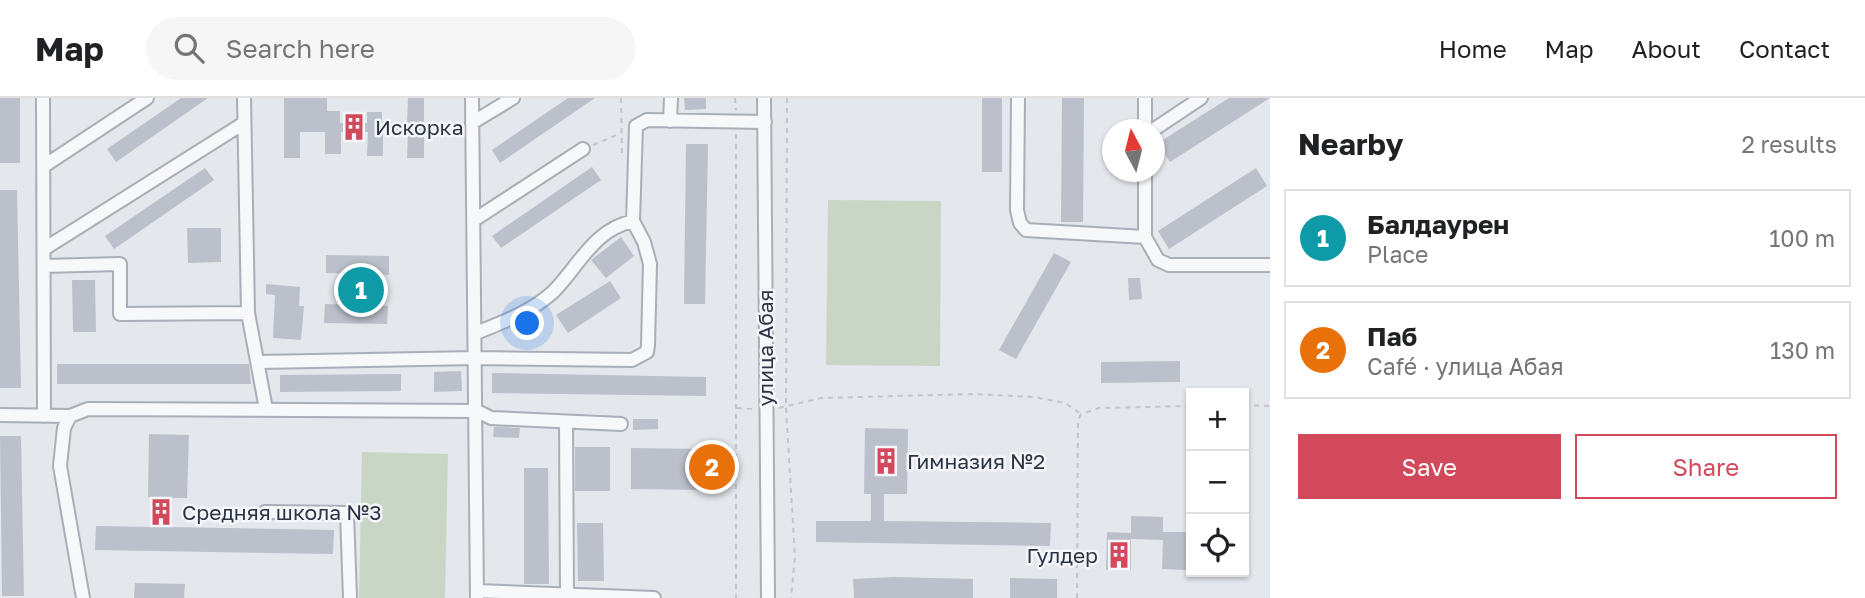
<!DOCTYPE html>
<html lang="en">
<head>
<meta charset="utf-8">
<style>
  :root { --surface:#fff; --page:#f6f6f6; --text:#202124; --muted:#757577; --line:#e0e0e0; --accent:#d1495b }
  body { margin:0; font-family:"Golos Text",sans-serif; background:var(--page); color:var(--text) }
  .controls { position:absolute; right:21px; bottom:21px; display:grid; overflow:hidden; border-radius:0px; box-shadow:0 2px 5px #0004 }
  .controls button { width:63px; height:63px; display:grid; place-items:center; padding:0; border:0; border-bottom:2px solid var(--line); background:var(--surface); color:var(--text); font:35px sans-serif }
  .compass { position:absolute; left:1102px; top:21px; width:63px; height:63px; border-radius:50%; background:var(--surface); box-shadow:0 2px 5px #0004; rotate:353deg }
  .you { position:absolute; left:528px; top:226px; width:24px; height:24px; margin:-18px; border:5px solid #fff; border-radius:50%; background:#1a73e8; box-shadow:0 0 0 10px #1a73e833 }
  .badge { display:grid; place-items:center; width:46px; height:46px; border-radius:50%; background:var(--accent); color:#fff; font-size:23px; font-weight:700 }
  .pin { position:absolute; translate:-50% -50%; border:4px solid #fff; box-shadow:0 2px 7px #0006 }
  .list { margin:0; padding:0; list-style:none }
  h2 { display:flex; justify-content:space-between; align-items:center; height:91px; margin:0; padding:0 28px; font-size:30px }
  h2 small { font-size:23px; font-weight:400; color:var(--muted) }
  .list li { display:grid; grid-template-columns:46px 1fr auto; gap:21px; align-items:center; box-sizing:border-box; height:98px; margin:0 14px 14px; padding:0 14px; border:2px solid var(--line); border-radius:0px }
  .list b { display:block; font-size:26px; white-space:nowrap }
  .list p { margin:0; font-size:23px; white-space:nowrap; color:var(--muted) }
  .list em { font-size:23px; font-style:normal; color:var(--muted) }
  .actions { display:flex; gap:14px; padding:21px 28px }
  .actions a { flex:1; padding:16px 0; border:2px solid var(--accent); border-radius:0px; text-align:center; font-size:24px; color:var(--accent) }
  .actions .main { background:var(--accent); color:#fff }
  .icon { flex:none; width:38px; height:38px; fill:none; stroke:currentColor; stroke-width:2; stroke-linecap:round; stroke-linejoin:round }
  .map { position:relative; flex:none; width:1270px; height:500px; overflow:hidden }
  header { display:flex; align-items:center; gap:42px; box-sizing:border-box; height:98px; padding:0 35px; background:var(--surface); border-bottom:2px solid var(--line) }
  header strong { font-size:33px }
  nav { display:flex; gap:38px; margin-inline-start:auto; font-size:24px }
  .search { width:490px; height:63px; background:var(--page); display:flex; align-items:center; gap:18px; box-sizing:border-box; padding:0 24px; border-radius:38px; color:var(--muted); font-size:26px }
  main { display:flex }
  aside { flex:1; background:var(--surface) }
  .map>svg:first-child { display:block }
  .garden { fill:#c9d6c5 }
  .building { fill:#bbc0ca }
  .lines { fill:none; stroke-linecap:round; stroke-linejoin:round }
  .minor-casing { stroke:#a9aeb7; stroke-width:16 }
  .path { stroke:#c2c5cb; stroke-width:2; stroke-dasharray:5 5; stroke-linecap:butt }
  .minor { stroke:#f7f8fa; stroke-width:12 }
  .labels { text-anchor:middle; dominant-baseline:central; stroke-width:5; stroke-linejoin:round; paint-order:stroke }
  .poi-label { font-size:21px; fill:#2b3445; stroke:#f4f6f9; text-anchor:start }
  .street-label { font-size:21px; fill:#2b3445; stroke:#f4f6f9 }
</style>
</head>
<body>
<header>
<strong>Map</strong>
<div class="search"><svg class="icon" aria-label="search" viewBox="0 0 24 24"><circle cx="10" cy="10" r="6"/><path d="M15 15l6 6"/></svg>Search here</div>
<nav><a>Home</a><a>Map</a><a>About</a><a>Contact</a></nav>
</header>
<main>
<div class="map">
<svg width="1270" height="500" viewBox="0 0 1270 500">
  <rect width="100%" height="100%" fill="#e4e7ec"/>
  <!-- garden -->
  <path class="garden" d="M828,102L941,103L940,268L826,267Z
    M362,354L448,356L445,500H359Z"/>
  <!-- building -->
  <path class="building" d="M0,0H20V65H0Z
    M181,0H208L116,64L107,51Z
    M284,0H327V13H340V25H367V14H382V24L407,25L408,0H424V60H407L408,34H383V58H367L368,34H341V56H325V34H300V60H284Z
    M568,0H595L500,65L492,52Z
    M684,0H706V11L685,12Z
    M982,0H1002V74H982Z
    M1062,0H1084L1083,124H1061Z
    M1229,0H1270L1170,64L1158,45Z
    M686,46H708L705,206H684Z
    M592,69L601,82L501,150L492,138Z
    M205,70L214,82L114,151L105,138Z
    M1256,70L1267,88L1169,151L1158,133Z
    M0,92H17L21,290H0Z
    M187,130H221V164L188,165Z
    M621,139L634,158L606,180L591,162Z
    M1054,155L1071,164L1016,261L999,252Z
    M326,157L389,158V177L366,176L365,207L388,208L387,226L324,225L325,206L356,207L357,176L326,175Z
    M1128,180H1140L1142,201L1129,202Z
    M72,182H95L96,234H73Z
    M610,183L621,200L568,235L556,217Z
    M266,186L300,189L299,208H304L301,242L273,240L275,197L266,196Z
    M1180,263V284L1101,285V264Z
    M57,266H249L251,286H57Z
    M461,273L462,293L434,294V274Z
    M492,275L706,279V298L492,295Z
    M401,276V293L280,294V277Z
    M633,321H658V331L633,332Z
    M494,329L520,330L519,340L493,339Z
    M865,330L908,331L907,396H884V423L1051,425L1050,448L816,444V423H871V396H864Z
    M149,336L189,337L187,400H168L167,429L334,432L333,456L95,452L96,428L154,429V399H148Z
    M0,338H21L24,498H2Z
    M575,349H610V393H575Z
    M631,350L705,351V392L631,391Z
    M524,370H548L549,486H524Z
    M1131,418L1163,419V434H1187V472L1162,471L1163,442L1131,441V472H1106L1107,434L1131,435Z
    M577,425H603L604,483H578Z
    M894,479L973,481V500H854L853,481Z
    M1010,480L1057,481V500H1010Z
    M135,485L185,486L184,500H134Z"/>
  <g class="lines">
    <defs>
      <path id="minor" d="M43,0L44,318
        M244,0L248,215L266,311
        M472,0L477,500
        M764,0L768,500
        M1018,0L1017,112L1020,125L1026,132L1145,139V74
        M670,23L671,0
        M472,25L513,0
        M1145,32V0
        M1153,32L1201,0
        M44,68L147,0
        M474,122L583,51
        M1145,139L1158,162L1169,167H1270
        M44,151L244,25
        M44,168L120,166V216L248,215
        M476,235C503,224 531,214 553,194C579,168 593,132 633,123
        M259,264L476,260L632,262L647,254L648,247L650,166L644,144L633,123L636,28L647,22L765,24
        M0,317L70,318
        M566,324L567,495
        M265,414L347,415L350,500
        M477,493L654,500
        M83,500L60,368L64,330L70,318L88,311L477,313L491,320L621,326"/>
    </defs>
    <!-- minor casing -->
    <use href="#minor" class="minor-casing"/>
    <!-- path -->
    <path class="path" d="M621,0L622,58
      M735,0L736,12
      M787,0L786,310L795,459L791,500
      M736,36V500
      M593,47L621,35
      M1244,307L1270,308
      M737,310L753,311
      M779,310L821,300L974,296L1034,299L1065,305L1081,316
      M1077,500L1078,322L1081,316L1099,310L1191,308"/>
    <!-- minor -->
    <use href="#minor" class="minor"/>
  </g>
  <!-- icons -->
  <defs>
    <symbol id="building-bare" viewBox="-9 -9 18 18"><path d="M-4-6H4V6H1V3H-1V6H-4ZM-2.5-4.3h1.7v1.8h-1.7ZM.8-4.3h1.7v1.8H.8ZM-2.5-1h1.7V.8h-1.7ZM.8-1h1.7V.8H.8Z" fill="#d1495b" stroke="#f4f6f9" stroke-width="2.5" paint-order="stroke"/></symbol>
  </defs>
  <g fill-rule="evenodd">
    <use href="#building-bare" x="335" y="10" width="38" height="38"/>
    <use href="#building-bare" x="867" y="344" width="38" height="38"/>
    <use href="#building-bare" x="142" y="395" width="38" height="38"/>
    <use href="#building-bare" x="1100" y="438" width="38" height="38"/>
  </g>
  <g class="labels">
    <!-- poi labels -->
    <g class="poi-label">
      <text x="375" y="29">Искоркa</text>
      <text x="907" y="363">Гимназия №2</text>
      <text x="182" y="414">Средняя школа №3</text>
      <text x="1098" y="457" text-anchor="end">Гулдер</text>
    </g>
    <!-- street labels -->
    <g class="street-label">
      <text transform="translate(765 250) rotate(-90)">улица Абая</text>
    </g>
  </g>
</svg>
<div class="controls">
<button>+</button>
<button>−</button>
<button><svg class="icon" aria-label="locate" viewBox="0 0 24 24"><circle cx="12" cy="12" r="6"/><path d="M12 2v4M12 18v4M2 12h4M18 12h4"/></svg></button>
</div>
<svg class="compass" viewBox="-18 -18 36 36"><path d="M0-13l5 13h-10z" fill="#e53935"/><path d="M0 13l5-13h-10z" fill="#757577"/></svg>
<div class="you"></div>
<div class="pin badge" style="left:361px;top:192px;background:#0f9aa8">1</div>
<div class="pin badge" style="left:712px;top:369px;background:#e8710a">2</div>
</div>
<aside>
<h2>Nearby<small>2 results</small></h2>
<ul class="list">
<li><span class="badge" style="background:#0f9aa8">1</span><div><b>Балдаурен</b><p>Place</p></div><em>100 m</em></li>
<li><span class="badge" style="background:#e8710a">2</span><div><b>Паб</b><p>Café · улица Абая</p></div><em>130 m</em></li>
</ul>
<div class="actions"><a class="main">Save</a><a>Share</a></div>
</aside>
</main>
</body>
</html>
